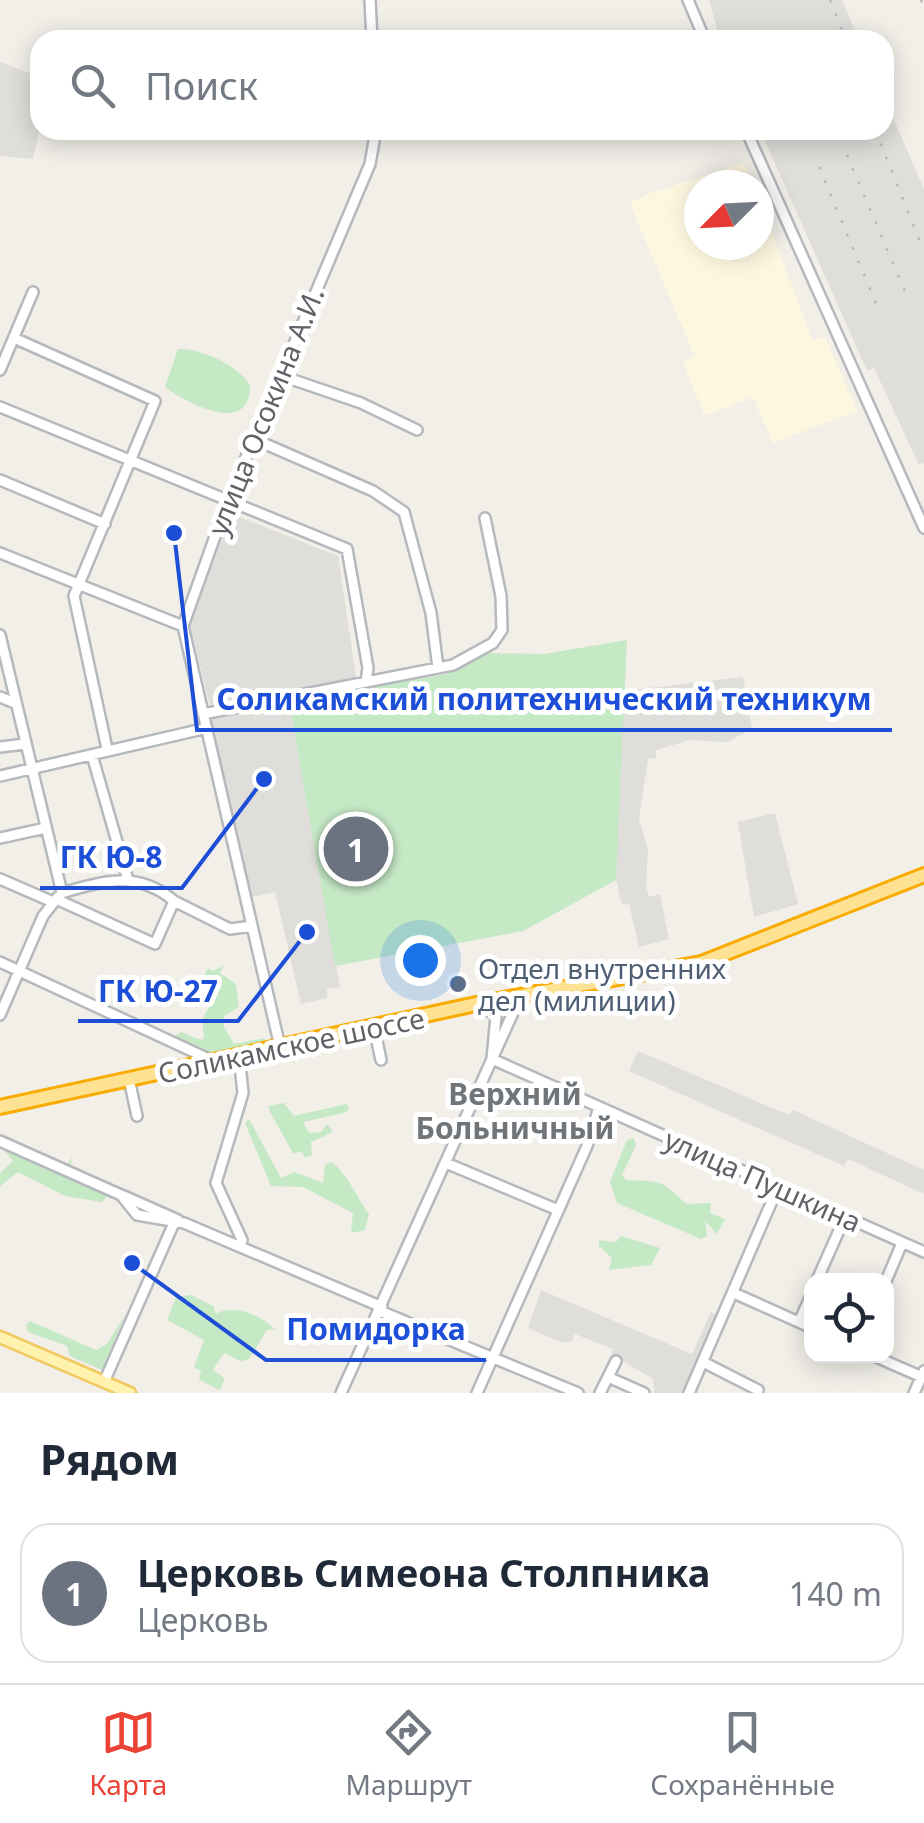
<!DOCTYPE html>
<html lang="ru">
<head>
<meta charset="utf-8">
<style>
  :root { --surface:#fff; --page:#f6f6f7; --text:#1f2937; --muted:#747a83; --line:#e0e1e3; --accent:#ea4335 }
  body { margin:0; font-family:"Noto Sans",sans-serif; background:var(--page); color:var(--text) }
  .controls { position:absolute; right:30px; bottom:30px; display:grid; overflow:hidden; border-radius:20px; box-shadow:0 5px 25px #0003 }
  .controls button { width:90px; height:90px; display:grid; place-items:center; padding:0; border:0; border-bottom:2px solid var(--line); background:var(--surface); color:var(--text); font:50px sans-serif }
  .compass { position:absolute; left:684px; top:170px; width:90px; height:90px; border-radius:50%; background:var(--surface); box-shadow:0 5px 25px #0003; rotate:246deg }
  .you { position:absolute; left:420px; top:960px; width:35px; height:35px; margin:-25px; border:8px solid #fff; border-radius:50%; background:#1a73e8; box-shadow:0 0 0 15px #1a73e833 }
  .badge { display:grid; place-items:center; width:65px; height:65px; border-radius:50%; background:var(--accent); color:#fff; font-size:32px; font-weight:700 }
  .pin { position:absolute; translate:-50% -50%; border:5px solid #fff; box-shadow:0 2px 10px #0006 }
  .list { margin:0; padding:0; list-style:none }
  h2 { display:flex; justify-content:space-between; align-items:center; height:130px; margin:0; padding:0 40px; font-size:42px }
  h2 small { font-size:32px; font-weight:400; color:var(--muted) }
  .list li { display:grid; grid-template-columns:65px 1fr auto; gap:30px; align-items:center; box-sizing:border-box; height:140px; margin:0 20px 20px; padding:0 20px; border:2px solid var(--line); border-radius:30px }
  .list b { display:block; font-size:38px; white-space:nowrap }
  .list p { margin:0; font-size:32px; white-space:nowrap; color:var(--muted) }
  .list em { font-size:32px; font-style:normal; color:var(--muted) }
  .icon { flex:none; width:55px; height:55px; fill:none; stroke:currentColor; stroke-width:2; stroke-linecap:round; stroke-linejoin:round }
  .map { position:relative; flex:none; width:924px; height:1393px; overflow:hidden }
  .search { position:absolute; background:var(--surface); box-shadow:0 5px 25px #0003; left:30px; right:30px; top:30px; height:110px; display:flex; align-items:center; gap:25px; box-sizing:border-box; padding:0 35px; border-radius:30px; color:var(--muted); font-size:38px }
  .sheet { height:290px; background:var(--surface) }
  nav { display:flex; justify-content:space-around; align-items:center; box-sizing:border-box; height:140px; border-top:2px solid var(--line); background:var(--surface); font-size:28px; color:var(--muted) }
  nav a { display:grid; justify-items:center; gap:5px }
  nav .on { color:var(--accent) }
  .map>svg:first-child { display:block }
  .commercial { fill:#fef7e0 }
  .industrial { fill:#e0deda }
  .green { fill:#c5e8c5 }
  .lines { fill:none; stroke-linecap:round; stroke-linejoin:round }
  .minor-casing { stroke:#b5b8bc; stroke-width:14 }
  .major-casing { stroke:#f2c960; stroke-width:15 }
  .highway-casing { stroke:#f9ab00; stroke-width:18 }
  .minor { stroke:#fff; stroke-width:9 }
  .major { stroke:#fff2af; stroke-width:10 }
  .highway { stroke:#fde293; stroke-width:12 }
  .rail { stroke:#b6b7b8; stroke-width:2.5; stroke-dasharray:2.5 12; stroke-linecap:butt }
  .service-dot { fill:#5c6f8a; stroke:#fff; stroke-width:4 }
  .labels { text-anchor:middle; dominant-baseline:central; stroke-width:10; stroke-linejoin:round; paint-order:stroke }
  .street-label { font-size:28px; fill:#5f6368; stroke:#fff }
  .service-label { font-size:28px; fill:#4e5e75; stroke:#fff; text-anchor:start }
  .neighbourhood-label { font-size:30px; font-weight:bold; fill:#70757a; stroke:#fff }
  .leader { fill:none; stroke:#1d4ed8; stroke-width:4 }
  .callout-dot { fill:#1d4ed8; stroke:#fff; stroke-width:4 }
  .callout-label { font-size:30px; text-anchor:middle; font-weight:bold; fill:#1d4ed8; stroke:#fff; stroke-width:10; stroke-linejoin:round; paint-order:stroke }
</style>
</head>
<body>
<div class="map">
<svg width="924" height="1393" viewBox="0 0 924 1393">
  <rect width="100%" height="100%" fill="#f1efe8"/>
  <!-- commercial -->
  <path class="commercial" d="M744,163L753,185H699V245H759V199L813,341L825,337L857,411L773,443L753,397L705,416L683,364L694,355L632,209V202L648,194Z"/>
  <!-- industrial -->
  <path class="industrial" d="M709,0H842L859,40H720Z
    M0,62L40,77V126L33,159L0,156Z
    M884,97L924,189V463L919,465L874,368L867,371L760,130H884Z
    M232,514L338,556L357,683L212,714L189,621Z
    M743,677L752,729L727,742L690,740L656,750V758L648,759L639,819L648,851L646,886L649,897L660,894L669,939L639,947L629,904L622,905L616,880L623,691Z
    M289,701L340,987L327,989V998L301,1004L275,892L252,897L211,719Z
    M775,813L798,904L754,917L738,822Z
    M638,1051L789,1115L793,1110L924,1170V1194L848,1159L844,1166L629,1071Z
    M541,1290L692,1354L711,1312L716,1315L682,1393H654L653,1379L612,1355L613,1349L575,1334L571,1342H561L528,1328Z"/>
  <!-- green -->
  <path class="green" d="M178,349C201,348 240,366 250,386C250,437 187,403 165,387Z
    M627,640L616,880L523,931L335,966L289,701L446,674L487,653L544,654Z
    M224,965L220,973L236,984L239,1007L224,1016V1027L234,1044L265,1038L264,1044L217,1055L175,1036L181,1032L201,1040L204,1037L202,1020L214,998L203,977L208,968L213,971Z
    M284,1103L294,1116L346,1104L349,1107L347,1112L303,1122L309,1133L321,1132L327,1124L333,1132L311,1142L312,1155L305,1158L302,1152L293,1153L270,1112L268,1106Z
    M249,1119L281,1178L294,1172L323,1183L325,1165L331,1162C347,1172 358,1200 369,1214L365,1230L351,1233L353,1213L303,1187L271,1186L245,1123Z
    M634,1138L636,1145L622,1175L626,1180C665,1182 658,1179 687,1204L711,1203L710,1213L725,1219L717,1234L705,1221L707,1236L701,1239L617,1203L610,1182L627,1140Z
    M0,1145L63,1171L73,1156L70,1167L103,1184L108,1195L102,1202L65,1196L18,1172L0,1186V1173L13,1161Z
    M621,1236L660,1248L651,1265L609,1270L612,1258L599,1246V1240L616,1242Z
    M191,1295L213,1306L216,1314C234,1303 260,1315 275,1329L267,1330L249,1359L241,1361L224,1353L213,1370L225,1378L220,1390L199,1380L201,1371L194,1367L204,1340L167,1320L176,1297Z
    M125,1315L102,1370L70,1356L67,1346L28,1332L26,1325L30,1321L96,1350L107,1344Z"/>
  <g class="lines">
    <defs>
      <path id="minor" d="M370,0L372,40
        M688,0L705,40
        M746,130L924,528
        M14,338L155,401L74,596L107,749
        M0,370L33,292
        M279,375L361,403L417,430
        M0,407L347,549L368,668L366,681
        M254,439L373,491L404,512L431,613L438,668
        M0,480L105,524
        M0,553L183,626
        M0,635L62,893
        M0,697L15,703
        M203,714L453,665L493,643L502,630L501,596L485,518
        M0,747L25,744
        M92,755L128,880
        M0,776L207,728
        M0,838L46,828
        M0,879L53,902
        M62,893C103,880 139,871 174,901
        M56,899L155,944L174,901L230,929L252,926
        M0,962L211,1060
        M481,1005L496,1016L492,1059L924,1252
        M0,1015L43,916L58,897
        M374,1027L381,1060
        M280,1047L183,626L228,500L370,164L376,130
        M239,1055L243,1093L216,1183L242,1240L240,1246
        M129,1079L137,1116
        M0,1141L121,1195L137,1215L184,1223L382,1307
        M446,1163L558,1210
        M124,1196L178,1220
        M817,1280L845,1217
        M886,1281L902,1243
        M736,1294L812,1328
        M380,1311L578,1393
        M799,1322L812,1293
        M874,1356L924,1378
        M703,1362L758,1390
        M608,1377L644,1393
        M104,1382L174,1223
        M341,1393L521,995
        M477,1393L587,1146L599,1107
        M600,1393L616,1361
        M689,1393L778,1187
        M914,1393L924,1371"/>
      <path id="major" d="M0,1337L130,1393"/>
      <path id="highway" d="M0,1107L476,1004L701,963L924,875"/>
    </defs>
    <!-- minor casing -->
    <use href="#minor" class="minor-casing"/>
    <!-- major casing -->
    <use href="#major" class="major-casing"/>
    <!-- highway casing -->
    <use href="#highway" class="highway-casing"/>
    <!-- minor -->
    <use href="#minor" class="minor"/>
    <!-- major -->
    <use href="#major" class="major"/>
    <!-- highway -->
    <use href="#highway" class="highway"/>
    <!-- rail -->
    <path class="rail" d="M830,0L846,40
      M921,0L924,7
      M875,130L924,251
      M847,155L909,301
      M819,167L880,313"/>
  </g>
  <!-- markers -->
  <circle class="service-dot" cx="458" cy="984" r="10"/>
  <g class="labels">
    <!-- street labels -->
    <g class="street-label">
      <text transform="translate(265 411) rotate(-68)">улица Осокина А.И.</text>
      <text transform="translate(291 1045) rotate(-12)">Соликамское шоссе</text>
      <text transform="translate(763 1180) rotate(24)">улица Пушкина</text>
    </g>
    <!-- service labels -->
    <g class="service-label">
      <text x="478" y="968">Отдел внутренних<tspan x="478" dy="32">дел (милиции)</tspan></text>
    </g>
    <!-- neighbourhood labels -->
    <g class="neighbourhood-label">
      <text x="515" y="1093">Верхний<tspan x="515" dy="34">Больничный</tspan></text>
    </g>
  </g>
  <!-- callouts -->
  <path class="leader" d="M174 533L197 730H892M264 779L182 888H40M307 932L238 1021H78M132 1263L266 1360H486"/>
  <g class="callout-dot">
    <circle cx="174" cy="533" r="10"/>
    <circle cx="264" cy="779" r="10"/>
    <circle cx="307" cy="932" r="10"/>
    <circle cx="132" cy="1263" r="10"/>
  </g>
  <g class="callout-label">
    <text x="544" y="710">Соликамский политехнический техникум</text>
    <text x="111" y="868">ГК Ю-8</text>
    <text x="158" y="1002">ГК Ю-27</text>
    <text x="376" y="1340">Помидорка</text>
  </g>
</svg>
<div class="controls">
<button><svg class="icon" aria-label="locate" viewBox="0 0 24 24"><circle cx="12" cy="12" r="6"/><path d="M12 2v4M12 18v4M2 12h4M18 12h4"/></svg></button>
</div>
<svg class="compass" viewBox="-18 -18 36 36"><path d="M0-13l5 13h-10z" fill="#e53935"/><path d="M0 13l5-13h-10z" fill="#747a83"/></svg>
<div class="you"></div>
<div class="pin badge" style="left:356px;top:849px;background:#6b7280">1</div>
<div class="search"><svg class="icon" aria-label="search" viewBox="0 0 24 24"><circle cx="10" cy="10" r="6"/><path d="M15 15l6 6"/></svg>Поиск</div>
</div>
<section class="sheet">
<h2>Рядом<small></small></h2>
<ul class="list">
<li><span class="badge" style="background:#6b7280">1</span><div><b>Церковь Симеона Столпника</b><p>Церковь</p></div><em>140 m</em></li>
</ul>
</section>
<nav>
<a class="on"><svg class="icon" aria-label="map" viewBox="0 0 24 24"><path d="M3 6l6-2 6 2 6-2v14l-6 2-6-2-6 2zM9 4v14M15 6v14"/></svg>Карта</a>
<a><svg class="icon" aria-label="directions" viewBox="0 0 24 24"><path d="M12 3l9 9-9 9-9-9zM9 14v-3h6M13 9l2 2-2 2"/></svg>Маршрут</a>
<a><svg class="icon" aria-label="saved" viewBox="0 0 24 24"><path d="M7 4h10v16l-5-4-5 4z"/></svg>Сохранённые</a>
</nav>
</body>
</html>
